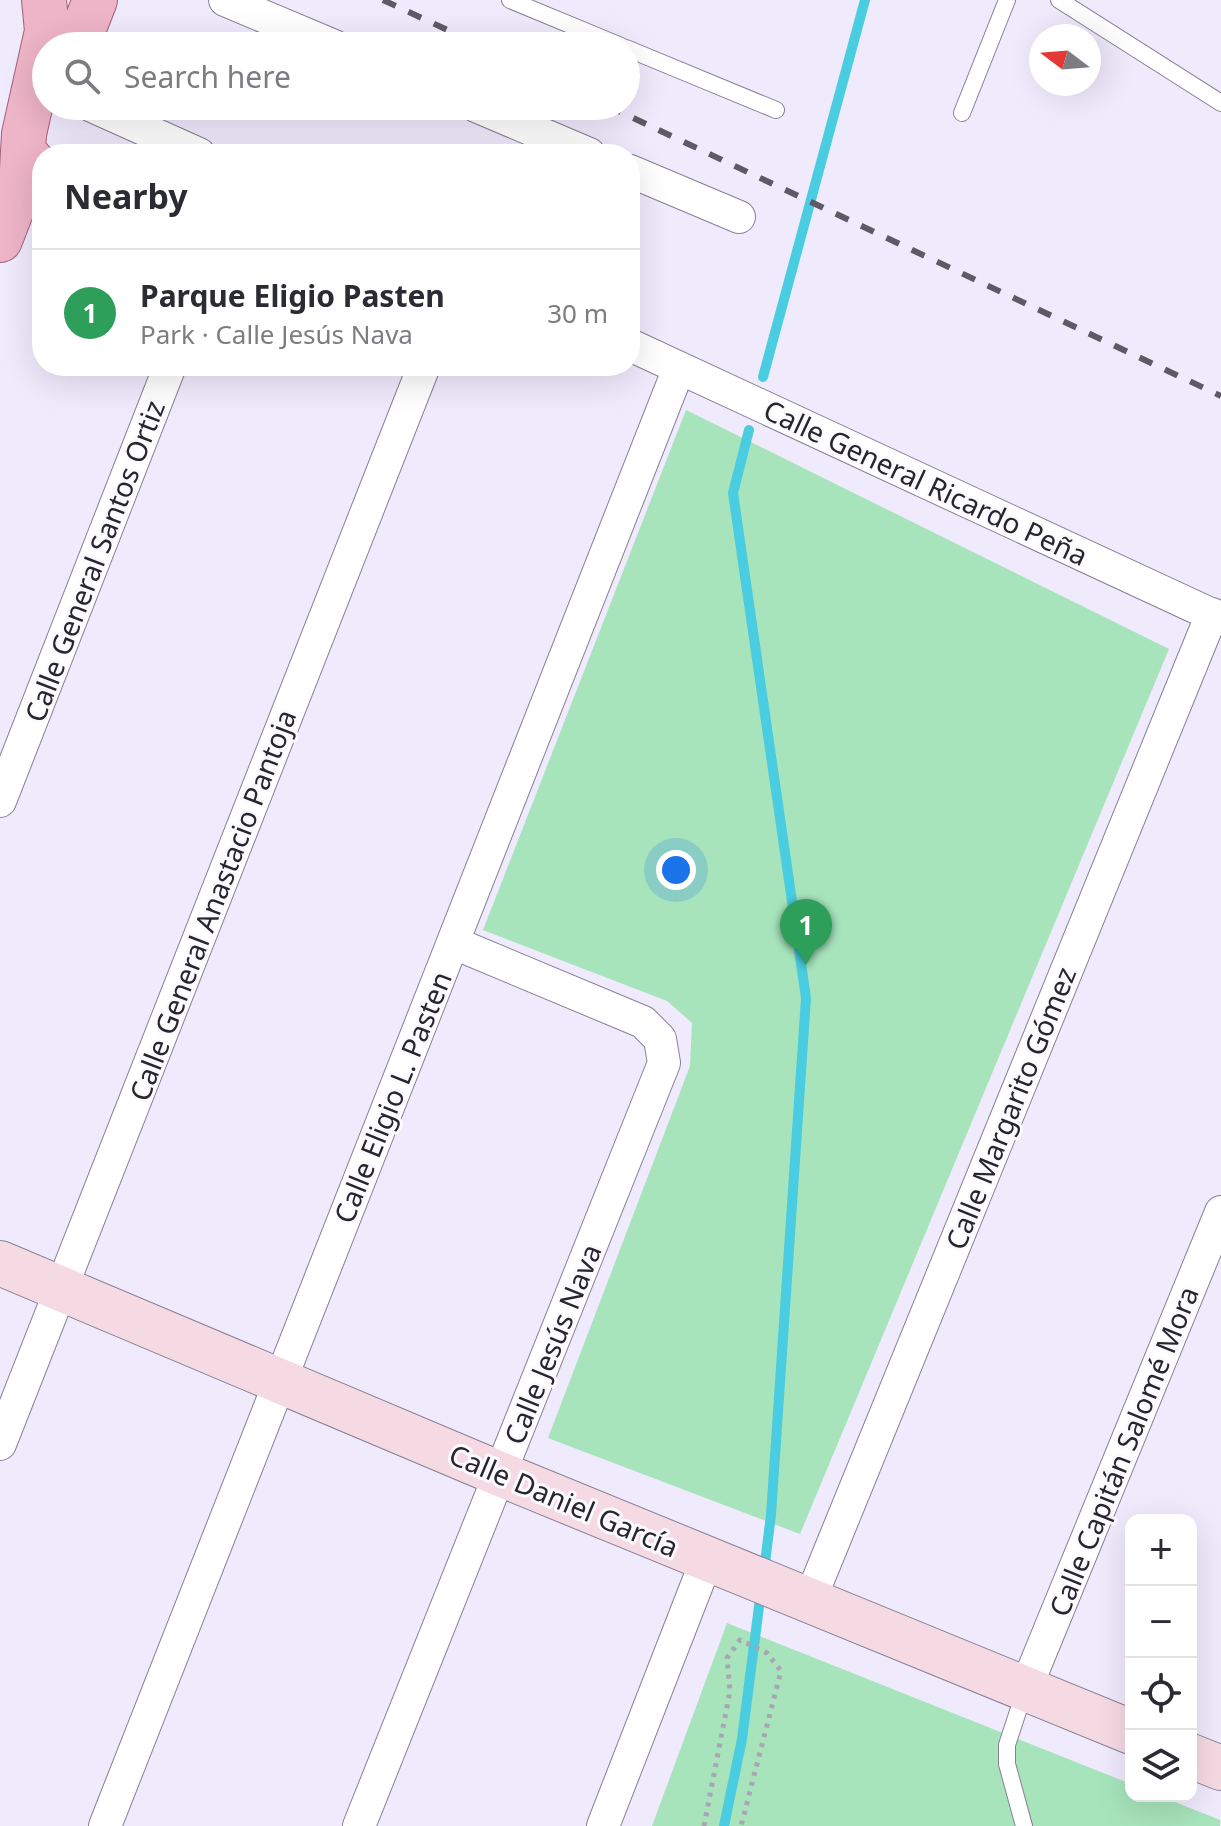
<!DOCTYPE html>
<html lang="en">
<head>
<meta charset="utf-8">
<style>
  :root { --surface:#fff; --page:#f2f2f3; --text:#2b2b33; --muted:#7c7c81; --line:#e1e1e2; --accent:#7c3aed }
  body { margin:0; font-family:"Noto Sans",sans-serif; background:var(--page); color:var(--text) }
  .controls { position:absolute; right:24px; bottom:24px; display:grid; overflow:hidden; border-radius:16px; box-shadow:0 8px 32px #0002 }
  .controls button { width:72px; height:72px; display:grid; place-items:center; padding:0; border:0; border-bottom:2px solid var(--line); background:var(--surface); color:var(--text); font:40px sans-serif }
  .compass { position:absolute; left:1029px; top:24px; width:72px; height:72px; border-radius:50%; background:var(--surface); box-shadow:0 8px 32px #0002; rotate:286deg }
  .you { position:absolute; left:676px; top:870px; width:28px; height:28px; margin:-20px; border:6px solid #fff; border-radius:50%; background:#1a73e8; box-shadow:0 0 0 12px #1a73e833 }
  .badge { display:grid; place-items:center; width:52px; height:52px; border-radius:50%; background:var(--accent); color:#fff; font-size:26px; font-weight:700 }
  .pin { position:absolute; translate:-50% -66px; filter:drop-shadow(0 2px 4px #0008) }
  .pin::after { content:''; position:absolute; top:42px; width:28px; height:24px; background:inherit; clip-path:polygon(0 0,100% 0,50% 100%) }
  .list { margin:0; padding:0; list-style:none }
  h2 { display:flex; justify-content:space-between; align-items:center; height:104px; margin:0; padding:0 32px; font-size:34px }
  h2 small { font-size:26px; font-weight:400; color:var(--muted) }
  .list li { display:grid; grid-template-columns:52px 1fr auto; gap:24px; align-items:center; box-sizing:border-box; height:128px; padding:0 32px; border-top:2px solid var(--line) }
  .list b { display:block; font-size:30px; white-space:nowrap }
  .list p { margin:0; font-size:26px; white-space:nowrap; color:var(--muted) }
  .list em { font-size:26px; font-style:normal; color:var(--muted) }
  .icon { flex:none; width:44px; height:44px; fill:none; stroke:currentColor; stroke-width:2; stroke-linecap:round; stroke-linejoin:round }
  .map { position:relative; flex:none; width:1221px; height:1826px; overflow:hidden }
  .search { position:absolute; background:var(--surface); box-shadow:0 8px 32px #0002; left:32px; top:32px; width:608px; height:88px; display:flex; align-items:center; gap:20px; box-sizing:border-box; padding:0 28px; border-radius:44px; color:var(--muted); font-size:30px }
  .panel { position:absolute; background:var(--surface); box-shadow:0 8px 32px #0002; left:32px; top:144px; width:608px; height:232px; border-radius:32px }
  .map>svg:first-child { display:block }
  .green { fill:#a7e4bc }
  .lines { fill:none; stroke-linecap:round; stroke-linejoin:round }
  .stream { stroke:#4acce1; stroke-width:10 }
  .lane-casing { stroke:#878095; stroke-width:18 }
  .street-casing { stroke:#878095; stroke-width:34 }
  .secondary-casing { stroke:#878095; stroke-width:46 }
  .primary-casing { stroke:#a16178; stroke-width:46 }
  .path { stroke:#aaa5b4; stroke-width:5; stroke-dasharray:4 6; stroke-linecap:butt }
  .lane { stroke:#fff; stroke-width:16 }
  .street { stroke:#fff; stroke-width:32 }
  .secondary { stroke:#f6dae3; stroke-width:44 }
  .primary { stroke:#eeb4c7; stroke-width:44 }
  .rail { stroke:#5e5a65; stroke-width:6; stroke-dasharray:14 14; stroke-linecap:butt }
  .labels { text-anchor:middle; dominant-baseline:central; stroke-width:6; stroke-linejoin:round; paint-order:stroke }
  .street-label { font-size:28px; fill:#28252d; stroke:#fbfaff }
</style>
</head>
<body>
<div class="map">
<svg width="1221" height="1826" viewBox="0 0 1221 1826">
  <rect width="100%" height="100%" fill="#f0eafd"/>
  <!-- green -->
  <path class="green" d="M686,410L1169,649L800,1534L548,1438L690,1066L692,1023L667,1001L483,930Z
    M727,1623L1131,1784V1796H1160L1220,1820V1826H652Z"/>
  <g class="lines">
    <!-- stream -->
    <path class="stream" d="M763,377L865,0
      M749,430L733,493L806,998L771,1515L764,1571
      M724,1826L742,1739L761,1591"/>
    <defs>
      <path id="lane" d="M510,0L621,46
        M1059,0L1221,103
        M626,48L776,110
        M962,113L1007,0
        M1024,1826L1007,1764V1745L1025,1690"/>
      <path id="street" d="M225,0L334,46
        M92,106L199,154
        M476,106L589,154
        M630,171L739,217
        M630,345L1221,619
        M0,801L170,366
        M0,1444L424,366
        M809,1602L1212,614
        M1025,1690L1221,1212
        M105,1826L679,368
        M359,1826L664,1063L660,1039L643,1022L454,943
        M603,1826L707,1559"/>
      <path id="secondary" d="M0,1263L500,1474L1131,1732
        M1191,1756L1221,1768"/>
      <path id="primary" d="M77,46L95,0
        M21,187L24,134L47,31L44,0
        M0,240L31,160"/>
    </defs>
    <!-- lane casing -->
    <use href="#lane" class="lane-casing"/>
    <!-- street casing -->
    <use href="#street" class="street-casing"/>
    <!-- secondary casing -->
    <use href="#secondary" class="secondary-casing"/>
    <!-- primary casing -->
    <use href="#primary" class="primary-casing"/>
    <!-- path -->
    <path class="path" d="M704,1826L730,1691L727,1658L740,1640L767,1653L781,1671L741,1826"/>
    <!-- lane -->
    <use href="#lane" class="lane"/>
    <!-- street -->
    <use href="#street" class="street"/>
    <!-- secondary -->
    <use href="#secondary" class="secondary"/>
    <!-- primary -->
    <use href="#primary" class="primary"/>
    <!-- rail -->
    <path class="rail" d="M383,0L482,46
      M608,106L1221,396"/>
  </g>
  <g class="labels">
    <!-- street labels -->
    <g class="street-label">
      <text transform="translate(926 482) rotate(25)">Calle General Ricardo Peña</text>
      <text transform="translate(94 561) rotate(-69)">Calle General Santos Ortiz</text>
      <text transform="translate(212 905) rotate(-69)">Calle General Anastacio Pantoja</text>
      <text transform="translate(392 1097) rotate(-68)">Calle Eligio L. Pasten</text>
      <text transform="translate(1010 1108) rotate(-68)">Calle Margarito Gómez</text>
      <text transform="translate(552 1344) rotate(-68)">Calle Jesús Nava</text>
      <text transform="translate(1123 1451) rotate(-68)">Calle Capitán Salomé Mora</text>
      <text transform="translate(564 1500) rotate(23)">Calle Daniel García</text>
    </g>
  </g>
</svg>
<div class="controls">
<button>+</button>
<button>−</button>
<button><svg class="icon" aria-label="locate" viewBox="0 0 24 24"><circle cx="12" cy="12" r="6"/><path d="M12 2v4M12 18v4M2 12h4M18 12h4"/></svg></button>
<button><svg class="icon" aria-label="layers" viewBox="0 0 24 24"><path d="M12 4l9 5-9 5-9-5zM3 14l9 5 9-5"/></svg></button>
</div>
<svg class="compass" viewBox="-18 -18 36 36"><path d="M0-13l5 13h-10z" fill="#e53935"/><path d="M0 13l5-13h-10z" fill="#7c7c81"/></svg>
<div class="you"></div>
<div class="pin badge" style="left:806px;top:965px;background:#2e9e5b">1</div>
<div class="search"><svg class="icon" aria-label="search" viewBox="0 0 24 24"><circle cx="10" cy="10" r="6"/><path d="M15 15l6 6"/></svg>Search here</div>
<section class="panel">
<h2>Nearby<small></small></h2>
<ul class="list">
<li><span class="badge" style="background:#2e9e5b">1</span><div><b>Parque Eligio Pasten</b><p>Park · Calle Jesús Nava</p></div><em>30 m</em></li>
</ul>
</section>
</div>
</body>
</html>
